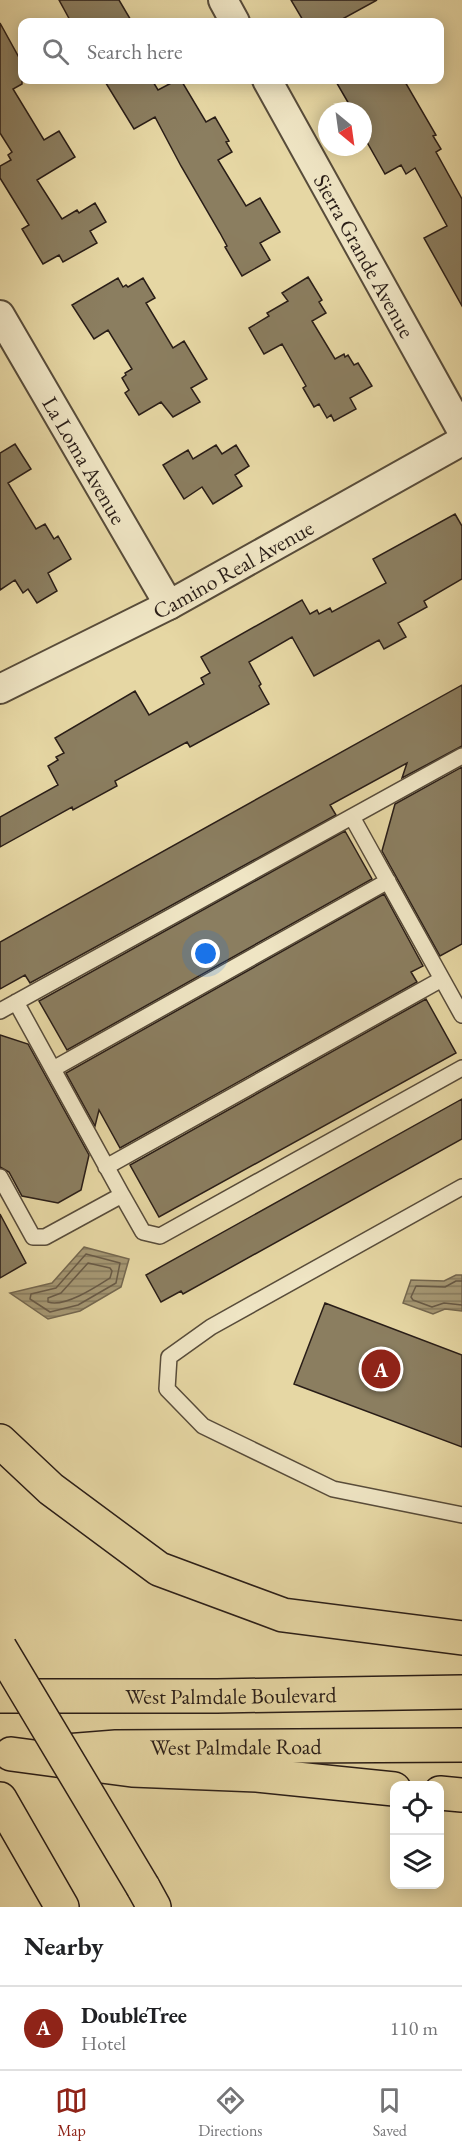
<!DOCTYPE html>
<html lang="en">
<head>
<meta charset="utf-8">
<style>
  :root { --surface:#fff; --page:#f6f6f6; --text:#202124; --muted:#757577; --line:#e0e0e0; --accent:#8f2418 }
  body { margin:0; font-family:"EB Garamond",serif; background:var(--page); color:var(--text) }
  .controls { position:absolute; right:18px; bottom:18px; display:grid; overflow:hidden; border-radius:12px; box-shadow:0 3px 15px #0003 }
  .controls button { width:54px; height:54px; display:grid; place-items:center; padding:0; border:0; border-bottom:2px solid var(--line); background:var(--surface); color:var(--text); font:30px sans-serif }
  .compass { position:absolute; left:318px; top:102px; width:54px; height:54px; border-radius:50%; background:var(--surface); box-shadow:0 3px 15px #0003; rotate:151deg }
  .you { position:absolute; left:206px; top:954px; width:21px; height:21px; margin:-15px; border:4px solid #fff; border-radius:50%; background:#1a73e8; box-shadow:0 0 0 9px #1a73e833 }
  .badge { display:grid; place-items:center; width:39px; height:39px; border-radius:50%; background:var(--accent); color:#fff; font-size:20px; font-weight:700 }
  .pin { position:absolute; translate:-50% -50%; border:3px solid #fff; box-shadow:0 2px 6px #0006 }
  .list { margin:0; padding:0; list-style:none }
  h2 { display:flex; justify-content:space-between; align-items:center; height:78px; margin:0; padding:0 24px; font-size:26px }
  h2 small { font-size:20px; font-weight:400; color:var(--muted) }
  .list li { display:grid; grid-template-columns:39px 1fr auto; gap:18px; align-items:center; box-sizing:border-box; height:84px; padding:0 24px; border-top:2px solid var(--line) }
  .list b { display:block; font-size:22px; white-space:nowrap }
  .list p { margin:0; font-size:20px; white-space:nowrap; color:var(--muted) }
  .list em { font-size:20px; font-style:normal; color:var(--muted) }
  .icon { flex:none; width:33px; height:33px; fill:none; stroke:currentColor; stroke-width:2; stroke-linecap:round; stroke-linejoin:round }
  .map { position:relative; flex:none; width:462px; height:1907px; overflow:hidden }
  .search { position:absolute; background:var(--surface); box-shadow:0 3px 15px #0003; left:18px; right:18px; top:18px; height:66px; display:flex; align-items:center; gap:15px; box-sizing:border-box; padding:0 21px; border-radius:12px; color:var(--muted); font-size:22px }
  .sheet { height:162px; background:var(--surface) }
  nav { display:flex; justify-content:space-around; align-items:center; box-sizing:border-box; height:84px; border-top:2px solid var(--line); background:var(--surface); font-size:16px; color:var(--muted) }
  nav a { display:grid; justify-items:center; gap:3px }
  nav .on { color:var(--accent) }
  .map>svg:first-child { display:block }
  .water { fill:url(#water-rules); stroke:#74674f; stroke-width:1.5 }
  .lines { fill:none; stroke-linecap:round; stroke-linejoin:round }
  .shore { stroke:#685a46; stroke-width:1.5 }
  .building { fill:#8b7e60; stroke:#291d17; stroke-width:1.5 }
  .service-casing { stroke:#584c3a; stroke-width:18 }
  .minor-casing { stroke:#584c3a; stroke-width:32 }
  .primary-casing { stroke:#291d17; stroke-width:36 }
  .trunk-casing { stroke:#291d17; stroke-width:36 }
  .motorway-casing { stroke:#291d17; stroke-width:36 }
  .service { stroke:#efe5c4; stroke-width:15 }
  .minor { stroke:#efe5c4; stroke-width:28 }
  .primary { stroke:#e6d7a4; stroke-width:33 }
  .trunk { stroke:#e6d7a4; stroke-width:33 }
  .motorway { stroke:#e6d7a4; stroke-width:33 }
  .motorway-bridge-casing { stroke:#291d17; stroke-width:36; stroke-linecap:butt }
  .motorway-bridge { stroke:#e6d7a4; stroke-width:33 }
  .labels { text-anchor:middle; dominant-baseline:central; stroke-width:4.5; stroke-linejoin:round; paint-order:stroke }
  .street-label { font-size:22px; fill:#291d17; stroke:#efe5c4 }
</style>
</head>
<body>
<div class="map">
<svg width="462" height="1907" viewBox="0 0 462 1907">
  <defs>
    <pattern id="water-rules" width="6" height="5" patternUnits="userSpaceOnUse" patternTransform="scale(1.5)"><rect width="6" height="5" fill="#a69874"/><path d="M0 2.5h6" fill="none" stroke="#877b5e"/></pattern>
  </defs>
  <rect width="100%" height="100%" fill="#e6d7a4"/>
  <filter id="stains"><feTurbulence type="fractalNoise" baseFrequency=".00333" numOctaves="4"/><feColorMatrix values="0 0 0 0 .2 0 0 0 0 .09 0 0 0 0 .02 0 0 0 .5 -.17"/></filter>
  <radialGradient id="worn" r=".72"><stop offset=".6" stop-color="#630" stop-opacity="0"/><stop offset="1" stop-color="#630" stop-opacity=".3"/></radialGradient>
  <!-- water -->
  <path class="water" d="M84,1247L129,1259L121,1287L80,1311L48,1319L10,1293L52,1283Z
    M456,1275H462V1311L445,1309L433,1314L403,1303L411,1280L444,1281Z"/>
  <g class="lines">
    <!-- shore -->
    <path class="shore" d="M86,1254L120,1263L116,1283L78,1305L50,1312L30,1299L31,1294L56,1288Z
      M88,1263L110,1268L112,1271L110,1278C96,1287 64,1308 48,1302V1298L61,1293Z
      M462,1281H456L445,1287L416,1286L411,1297L413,1300L432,1307L444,1303L462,1305"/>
  </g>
  <!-- building -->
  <path class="building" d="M59,0H119L132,22H71Z
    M291,0H377L337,22H304Z
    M0,23L22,63V84L13,89L44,140L59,131L75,157L37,180L62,219L77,210L79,213L95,203L106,222L90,231L97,243L63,262L59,255L43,264L22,229L29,225L0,178V166L11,160L8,155L12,152L0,133Z
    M104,80H152L158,90L177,80H181L206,122L215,117L229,141L226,142L232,152L218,160L246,206L260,198L280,232L260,243L270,260L242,276L225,247L227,246L220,233L181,166L155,117L134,129Z
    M335,80H404L436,135L433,136L441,149L436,152L462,199V306L424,238L447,226L415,168L406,174L401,165L385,174L363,135V111H353Z
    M308,277L322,300L319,302L326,313L312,321L335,359L344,354L345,357L348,355L354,365L358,363L372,386L350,398L356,409L334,421L331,415L327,418L319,404L314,407L303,388L306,386L282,344L264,354L249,328L269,316L267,313L288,301L282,293Z
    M118,278L123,287L126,285L128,287L143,278L155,298L146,303L173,348L184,341L207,379L191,388L200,402L173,417L161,402L139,415L125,393L129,390L122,378L126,375L125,373L132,369L108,330L94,339L72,305Z
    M15,444L31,469L8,483L36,529L45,524L54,539L58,536L71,559L48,573L57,591L37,603L28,589L23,593L15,580L0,590V453Z
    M216,445L222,454L236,445L249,466L235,475L242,486L213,504L202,487L184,499L163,465L188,450L193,459Z
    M455,514L462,526V579L424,601L427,607L398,623L406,637L384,649L379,640L314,676L292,637L249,662L261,684L259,686L269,704L190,747L187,742L115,781L117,786L73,810L72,807L0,847V817L58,785L48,766L58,760L56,757L64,753L55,738L135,691L149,715L204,684L201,678L210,673L201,657L302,600L310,614L317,610L319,614L330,608L332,612L386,583L373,559Z
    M462,685V746L402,778L407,763L330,805L336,815L30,983L25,975L0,989V942Z
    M462,767V944L440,956L382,851L395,804Z
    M345,831L372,879L67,1050L39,1001Z
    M384,894L423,966L411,972L417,982L120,1148L99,1110L95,1126L66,1073Z
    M426,999L456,1053L159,1217L130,1165Z
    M0,1035L28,1044L89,1155L81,1190L58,1203L22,1196L9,1172L0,1167Z
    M462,1099V1139L183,1294L181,1291L161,1302L146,1275Z
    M0,1214L26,1263L0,1278Z
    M325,1303L462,1355V1447L294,1384Z"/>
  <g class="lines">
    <defs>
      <path id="service" d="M352,817L462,1015
        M16,1002L122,1195
        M0,1011L462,756
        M53,1069L388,881
        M106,1167L442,979
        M0,1177L33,1237H45L122,1195L143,1232L160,1236L462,1068
        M462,1187L211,1327L169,1357L167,1389L203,1426L333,1489L462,1515"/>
      <g id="minor">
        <path d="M223,0L235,22"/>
        <path id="s1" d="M267,80L462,431"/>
        <path id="s2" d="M0,315L169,605"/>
        <path id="s3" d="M0,689L169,605L462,441"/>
      </g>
      <g id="primary">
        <path id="s4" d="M53,1752L116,1747L462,1745"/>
      </g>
      <g id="trunk">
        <path id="s5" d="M0,1696H217L462,1692"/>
      </g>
      <path id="motorway" d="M0,1441L51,1489L159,1569L283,1615L462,1638
        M11,1754L132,1770L257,1775L394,1789
        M440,1793L462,1795
        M0,1799L62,1907
        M143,1887L154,1907"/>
    </defs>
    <!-- service casing -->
    <use href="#service" class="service-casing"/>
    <!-- minor casing -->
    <use href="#minor" class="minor-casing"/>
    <!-- primary casing -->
    <use href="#primary" class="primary-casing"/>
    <!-- trunk casing -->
    <use href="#trunk" class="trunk-casing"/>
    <!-- motorway casing -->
    <use href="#motorway" class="motorway-casing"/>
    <!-- service -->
    <use href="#service" class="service"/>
    <!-- minor -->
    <use href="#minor" class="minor"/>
    <!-- primary -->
    <use href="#primary" class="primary"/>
    <!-- trunk -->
    <use href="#trunk" class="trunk"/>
    <!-- motorway -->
    <use href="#motorway" class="motorway"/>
    <defs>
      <path id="motorway-bridge" d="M0,1648L143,1887"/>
    </defs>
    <!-- motorway-bridge casing -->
    <use href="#motorway-bridge" class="motorway-bridge-casing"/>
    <!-- motorway-bridge -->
    <use href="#motorway-bridge" class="motorway-bridge"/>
  </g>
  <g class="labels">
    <!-- street labels -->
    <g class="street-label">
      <text stroke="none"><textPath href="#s1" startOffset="201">Sierra Grande Avenue</textPath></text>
      <text stroke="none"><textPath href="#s2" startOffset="168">La Loma Avenue</textPath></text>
      <text stroke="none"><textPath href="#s3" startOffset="262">Camino Real Avenue</textPath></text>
      <text stroke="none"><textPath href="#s5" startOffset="231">West Palmdale Boulevard</textPath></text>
      <text stroke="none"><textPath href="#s4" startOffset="183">West Palmdale Road</textPath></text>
    </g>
  </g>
  <rect width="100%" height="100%" filter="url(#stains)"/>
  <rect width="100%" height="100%" fill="url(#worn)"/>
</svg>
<div class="controls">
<button><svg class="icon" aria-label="locate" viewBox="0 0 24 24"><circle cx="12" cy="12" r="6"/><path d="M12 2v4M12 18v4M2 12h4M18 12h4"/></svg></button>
<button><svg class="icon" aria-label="layers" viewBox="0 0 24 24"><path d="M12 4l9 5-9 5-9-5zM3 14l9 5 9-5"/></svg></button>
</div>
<svg class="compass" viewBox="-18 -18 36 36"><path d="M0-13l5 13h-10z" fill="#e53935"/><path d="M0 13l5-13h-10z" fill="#757577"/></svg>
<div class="you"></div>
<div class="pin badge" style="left:381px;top:1369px">A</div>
<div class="search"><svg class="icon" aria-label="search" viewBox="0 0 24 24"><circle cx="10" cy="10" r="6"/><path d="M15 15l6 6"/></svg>Search here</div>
</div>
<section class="sheet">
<h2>Nearby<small></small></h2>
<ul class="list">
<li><span class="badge">A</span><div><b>DoubleTree</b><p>Hotel</p></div><em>110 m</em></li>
</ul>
</section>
<nav>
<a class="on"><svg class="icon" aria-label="map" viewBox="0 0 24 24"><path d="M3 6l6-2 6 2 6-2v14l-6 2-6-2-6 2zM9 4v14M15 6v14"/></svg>Map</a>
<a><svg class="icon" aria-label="directions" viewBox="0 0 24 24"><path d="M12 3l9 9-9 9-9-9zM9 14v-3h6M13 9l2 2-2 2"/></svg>Directions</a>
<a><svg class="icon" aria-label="saved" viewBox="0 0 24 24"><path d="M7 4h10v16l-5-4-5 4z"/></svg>Saved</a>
</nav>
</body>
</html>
